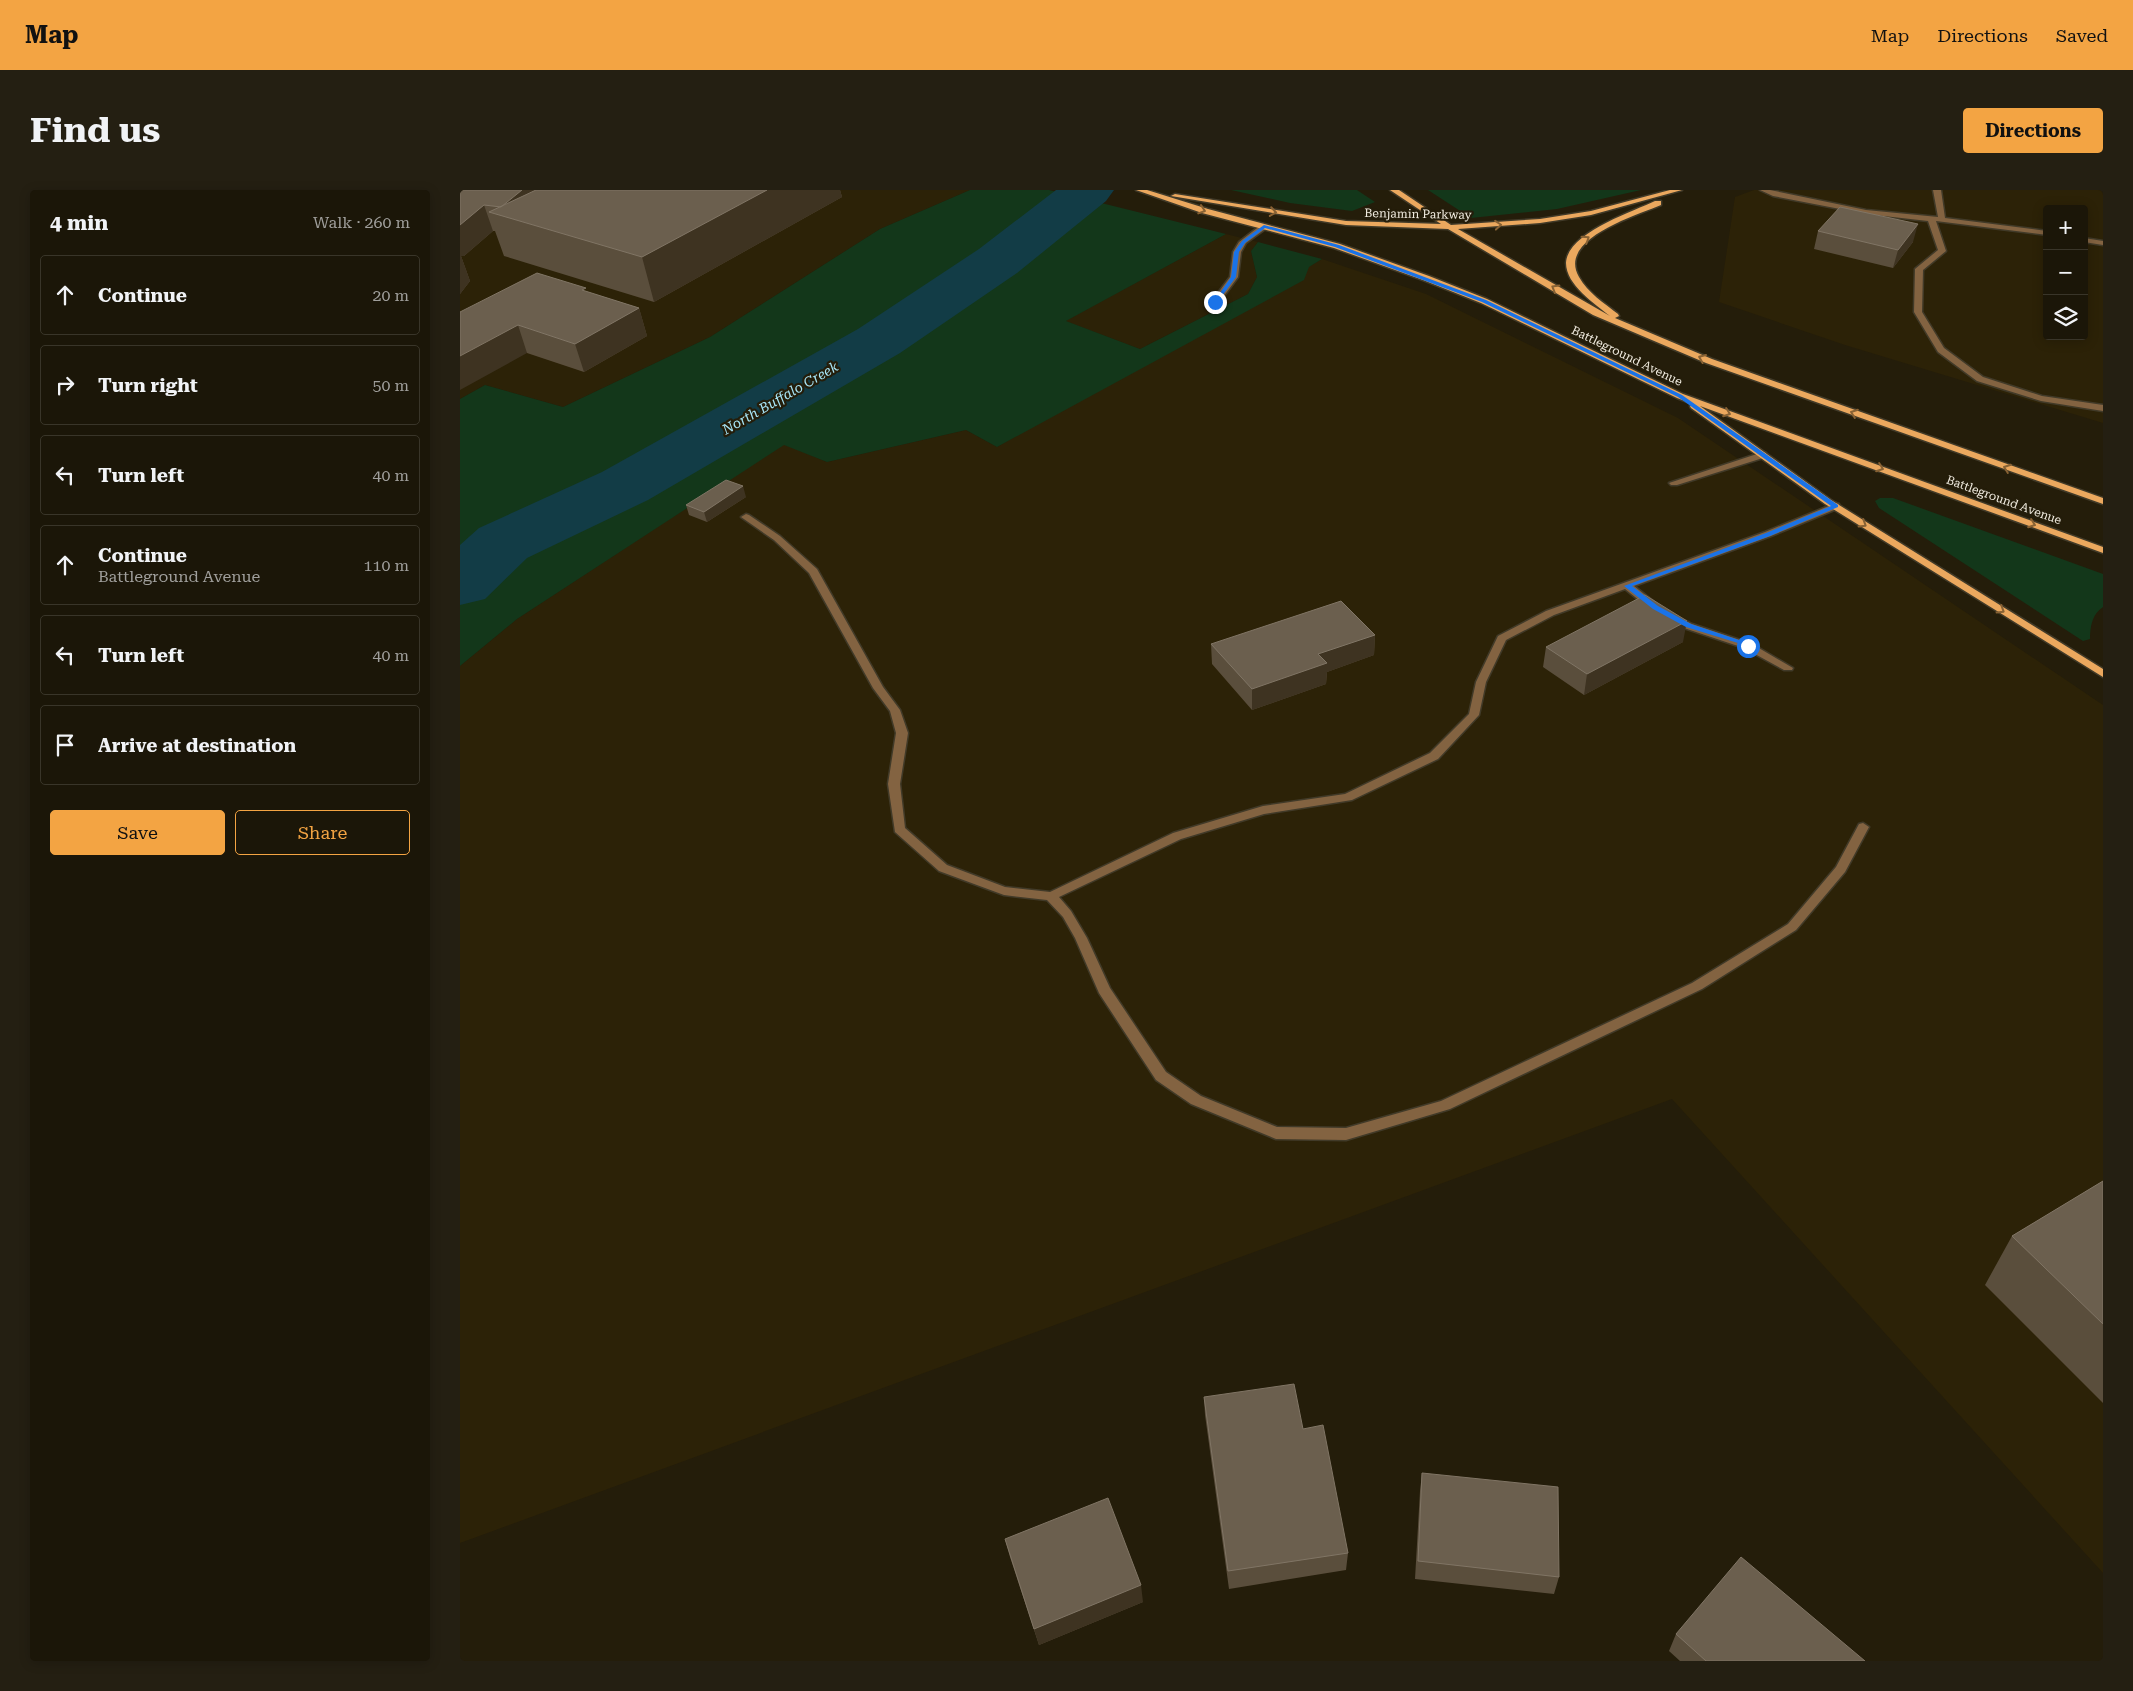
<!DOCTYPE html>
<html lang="en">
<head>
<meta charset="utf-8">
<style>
  :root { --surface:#1b1608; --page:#241f12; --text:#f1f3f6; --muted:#a09f9c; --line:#393529; --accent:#f3a443 }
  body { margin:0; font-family:"Roboto Serif",serif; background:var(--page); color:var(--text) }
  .controls { position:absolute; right:15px; top:15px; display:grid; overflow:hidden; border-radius:5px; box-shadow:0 2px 12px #0003 }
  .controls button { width:45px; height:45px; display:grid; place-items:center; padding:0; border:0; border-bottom:1px solid var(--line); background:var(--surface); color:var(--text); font:25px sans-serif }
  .stop { position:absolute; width:15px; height:15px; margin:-11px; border:4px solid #1a73e8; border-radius:50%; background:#fff }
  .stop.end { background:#1a73e8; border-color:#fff; box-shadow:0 1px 5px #0008 }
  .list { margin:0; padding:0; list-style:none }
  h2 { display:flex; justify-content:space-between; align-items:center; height:65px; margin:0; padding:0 20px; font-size:21px }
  h2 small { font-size:16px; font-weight:400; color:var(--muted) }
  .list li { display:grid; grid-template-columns:32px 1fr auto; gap:15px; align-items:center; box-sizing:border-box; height:80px; margin:0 10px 10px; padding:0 10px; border:1px solid var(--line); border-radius:5px }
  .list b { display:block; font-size:19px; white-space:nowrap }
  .list p { margin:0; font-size:16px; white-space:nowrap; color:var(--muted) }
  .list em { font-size:16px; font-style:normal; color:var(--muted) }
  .actions { display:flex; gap:10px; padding:15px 20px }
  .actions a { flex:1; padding:11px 0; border:1px solid var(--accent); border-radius:5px; text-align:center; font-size:18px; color:var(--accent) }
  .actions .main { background:var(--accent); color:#111 }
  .icon { flex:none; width:28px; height:28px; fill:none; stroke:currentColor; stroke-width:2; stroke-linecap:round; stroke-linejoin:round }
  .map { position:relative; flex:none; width:1643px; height:1471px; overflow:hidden; border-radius:5px }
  header { display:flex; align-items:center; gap:30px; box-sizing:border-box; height:70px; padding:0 25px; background:var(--accent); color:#111 }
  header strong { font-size:24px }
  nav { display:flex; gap:28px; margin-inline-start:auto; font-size:18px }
  .intro { display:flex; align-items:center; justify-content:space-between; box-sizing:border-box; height:120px; padding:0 30px }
  h1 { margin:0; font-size:35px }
  .button { padding:12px 22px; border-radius:5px; background:var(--accent); color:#111; font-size:18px; font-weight:700 }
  main { display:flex; gap:30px; padding:0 30px }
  aside { flex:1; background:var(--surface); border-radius:5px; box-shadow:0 2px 12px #0003 }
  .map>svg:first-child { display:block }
  .built { fill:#2c2207; fill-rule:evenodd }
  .green { fill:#13371a }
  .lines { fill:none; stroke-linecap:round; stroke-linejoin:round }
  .river { fill:#123c46; fill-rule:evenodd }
  .service-casing { stroke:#413a28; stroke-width:3 }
  .primary-casing { stroke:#413a28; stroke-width:3 }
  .service { fill:#836341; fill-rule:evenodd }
  .primary { fill:#eba85e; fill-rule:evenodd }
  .wall { fill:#5a4e3c }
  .shaded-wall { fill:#3e3321 }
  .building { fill:#6b5f4e; stroke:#807565 }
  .oneway { stroke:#886234 }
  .route { fill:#1a73e8 }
  .labels { text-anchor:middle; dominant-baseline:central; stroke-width:4.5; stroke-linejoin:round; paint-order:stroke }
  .far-street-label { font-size:12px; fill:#f1ece0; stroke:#241d0a }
  .far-water-label { font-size:14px; font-style:italic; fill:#a8e6f8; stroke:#241d0a }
</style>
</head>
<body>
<header>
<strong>Map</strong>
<nav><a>Map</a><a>Directions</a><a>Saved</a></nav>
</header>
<div class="intro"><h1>Find us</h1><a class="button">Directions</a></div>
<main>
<aside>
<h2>4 min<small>Walk · 260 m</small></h2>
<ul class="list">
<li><svg class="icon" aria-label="ahead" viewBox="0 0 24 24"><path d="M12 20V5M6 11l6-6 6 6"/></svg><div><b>Continue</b></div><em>20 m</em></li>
<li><svg class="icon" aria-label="right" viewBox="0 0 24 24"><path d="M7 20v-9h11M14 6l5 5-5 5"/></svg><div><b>Turn right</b></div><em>50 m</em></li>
<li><svg class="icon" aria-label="left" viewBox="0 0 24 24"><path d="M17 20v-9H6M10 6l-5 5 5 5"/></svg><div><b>Turn left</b></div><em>40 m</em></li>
<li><svg class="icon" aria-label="ahead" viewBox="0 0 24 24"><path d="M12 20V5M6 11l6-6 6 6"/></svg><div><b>Continue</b><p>Battleground Avenue</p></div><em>110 m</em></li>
<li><svg class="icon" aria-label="left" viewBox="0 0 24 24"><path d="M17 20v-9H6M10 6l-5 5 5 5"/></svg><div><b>Turn left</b></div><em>40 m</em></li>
<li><svg class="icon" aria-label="arrive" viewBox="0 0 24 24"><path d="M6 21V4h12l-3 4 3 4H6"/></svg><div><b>Arrive at destination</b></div></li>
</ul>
<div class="actions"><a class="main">Save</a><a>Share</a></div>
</aside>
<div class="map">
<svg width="1643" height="1471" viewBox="0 0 1643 1471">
  <rect width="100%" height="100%" fill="#241d0a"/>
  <!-- built -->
  <path class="built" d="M20,0H510L420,39L250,147L103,217L25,195L0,209V24Z
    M1294,0H1643V233L1385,155L1259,112L1275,7ZM1587,19H1624V146H1587Z
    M766,44L798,52L791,61L797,87L788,104L680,159L605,131Z
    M862,69L966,104L1218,228L1643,515V1383L1212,909L0,1353V476L57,429L324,254L367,272L506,240L537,257Z"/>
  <!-- green -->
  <path class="green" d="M510,0H589L766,44L606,131L680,159L788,104L797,87L791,61L798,52L862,69L849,77L844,90L537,257L506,240L367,272L324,255L57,429L0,476V209L25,195L103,217L250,147L420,39Z
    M771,0H897L915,12L892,21L830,13Z
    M968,0H1181L1097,19L1011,28Z
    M1420,308H1433L1643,384V417C1632,424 1630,437 1630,449L1623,451L1419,318L1415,311Z"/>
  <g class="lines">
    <!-- river -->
    <path class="river" d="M596,0H654L646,11L557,83L440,163L188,310L67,368L25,409L0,415V355L19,338L142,282L398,139L519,59Z"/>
    <defs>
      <path id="service" d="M1300,0H1310L1406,20L1478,27L1473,0H1481L1485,28L1587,41V45L1476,31L1486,61L1463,80L1462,122L1484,158L1523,187L1582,206L1643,215V221L1581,211L1517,191L1478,162L1454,122L1455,79L1478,60L1468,31L1406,24L1313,6Z
        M801,35L808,37L786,53L781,62L778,87L758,114H752L751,112L770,87L773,62L779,52Z
        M1624,48L1643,51V55L1624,52Z
        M1303,262L1306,263V267L1217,295H1211L1209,293Z
        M1376,313L1379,314V318L1311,346L1174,396L1198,415V419H1190L1165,399L1094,425L1046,450L1026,492L1019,525L978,569L892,610L804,624L721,649L599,707L611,721L627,748L650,798L706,882L741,906L817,937L886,938L981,911L1232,793L1328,734L1376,677L1399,634L1403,633L1409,637L1385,682L1336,740L1242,799L990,919L886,950L816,949L731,914L696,890L639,803L615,748L603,727L587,710L544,705L479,681L435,642L428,594L436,543L430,521L413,498L349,383L314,350L281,327L286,324L289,325L320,346L357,379L423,497L440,520L448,543L440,594L445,638L487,675L545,697L590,702L713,643L803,616L885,604L970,563L1009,524L1016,492L1038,446L1086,421L1305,342Z
        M1212,424L1232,434L1292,454L1333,478L1332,480H1324L1284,458L1224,438L1208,429L1207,427Z"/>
      <path id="primary" d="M676,0H687L748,19L880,54L969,86L1027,109L1223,204L1643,357V363L1240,216L1371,310L1643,479V487L1365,314L1231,218L1230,216L1233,214L1217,208L1021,113L963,90L874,58L742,23Z
        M930,0H939L991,35L1080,29L1131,21L1210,0H1222L1131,25L1080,33L998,39L1150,126C1135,114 1106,95 1106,73C1107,43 1172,22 1195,11H1201V15C1175,26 1097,49 1119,87C1128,103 1144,113 1158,124L1159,126L1155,128L1252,169L1643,308V314L1246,173L1133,125L988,39L886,35L711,6L715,4L886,31L981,34Z"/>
    </defs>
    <!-- service casing -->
    <use href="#service" class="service-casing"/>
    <!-- primary casing -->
    <use href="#primary" class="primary-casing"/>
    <!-- service -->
    <use href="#service" class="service"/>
    <!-- primary -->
    <use href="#primary" class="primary"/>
  </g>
  <!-- wall -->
  <path class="wall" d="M0,0H380L382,7L194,112L44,66L35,41H33L4,66H1L10,91L0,104Z
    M1358,41L1453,52L1433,78L1354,59Z
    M128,102L179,118L187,146L124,182L67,163L0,122Z
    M286,307L247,332L229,325L226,315Z
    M915,445L914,465L867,482L866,494L792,520L752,474L751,454Z
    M1223,452L1124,505L1083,477L1086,457Z
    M1643,991V1213L1525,1095L1552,1046Z
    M744,1207L843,1239L888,1363L886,1380L769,1399L745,1225Z
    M962,1283L1099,1387L1094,1404L955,1389L960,1301Z
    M545,1349L683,1412L579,1455L550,1367Z
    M1216,1444L1405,1471H1220L1209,1461Z"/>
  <!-- shaded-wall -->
  <path class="shaded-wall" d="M62,0H101L41,17Z
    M307,0H380L382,7L194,112L182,67Z
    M24,15L33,41L4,66H1L10,91L0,104V35Z
    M1458,34L1453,52L1433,78L1438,60Z
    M179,118L187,146L124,182L115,154Z
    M58,135L67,163L0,200V166Z
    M283,296L286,307L247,332L244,322Z
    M1227,431L1223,452L1124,505L1127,484Z
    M915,445L914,465L867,482L866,494L792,520V499L858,464Z
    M681,1395L683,1412L579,1455L574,1439Z"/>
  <!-- building -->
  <path class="building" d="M0,0H62L41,17L24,15L0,35Z
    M76,0H307L182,67L29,22Z
    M1380,17L1458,34L1438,60L1358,41Z
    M77,83L126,98L122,100L179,118L115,154L58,135L0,166V122Z
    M266,290L283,296L244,322L226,315Z
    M1185,405L1227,431L1127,484L1086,457Z
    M881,411L915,445L858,464L867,473L792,499L751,454Z
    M1643,991V1134L1552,1046Z
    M834,1194L843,1239L863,1235L888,1363L768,1381L744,1207Z
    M962,1283L1098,1297L1099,1387L958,1371Z
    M648,1308L681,1395L574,1439L545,1349Z
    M1281,1367L1405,1471H1246L1216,1444Z"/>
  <!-- one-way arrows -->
  <defs><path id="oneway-chevron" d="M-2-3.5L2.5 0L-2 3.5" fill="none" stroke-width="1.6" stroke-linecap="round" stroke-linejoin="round" transform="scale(1.25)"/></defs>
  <g class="oneway">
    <use href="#oneway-chevron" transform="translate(742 20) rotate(18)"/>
    <use href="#oneway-chevron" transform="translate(813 22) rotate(9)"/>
    <use href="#oneway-chevron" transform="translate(1038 35) rotate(-5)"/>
    <use href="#oneway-chevron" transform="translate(1126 49) rotate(-33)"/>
    <use href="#oneway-chevron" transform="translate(1095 98) rotate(-149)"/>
    <use href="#oneway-chevron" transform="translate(1242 168) rotate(-157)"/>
    <use href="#oneway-chevron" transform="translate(1267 223) rotate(20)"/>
    <use href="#oneway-chevron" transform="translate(1394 223) rotate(-160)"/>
    <use href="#oneway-chevron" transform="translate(1420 278) rotate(20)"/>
    <use href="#oneway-chevron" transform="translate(1547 278) rotate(-160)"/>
    <use href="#oneway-chevron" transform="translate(1403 334) rotate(32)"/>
    <use href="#oneway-chevron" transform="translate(1572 334) rotate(20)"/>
    <use href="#oneway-chevron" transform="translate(1541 420) rotate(32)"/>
  </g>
  <!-- route -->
  <path class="route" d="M804,35L879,55L1026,110L1222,205L1378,315V317L1310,346L1172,396L1198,416L1231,434L1291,454V457L1226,437L1193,419L1164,396L1306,343L1371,316L1218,207L1022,112L875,57L805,38L785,53L779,62L776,87L757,113H753L771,87L774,62L782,51Z"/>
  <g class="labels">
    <!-- far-street labels -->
    <g class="far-street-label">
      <text transform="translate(958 24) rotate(1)">Benjamin Parkway</text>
      <text transform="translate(1167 166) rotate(26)">Battleground Avenue</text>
      <text transform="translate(1544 310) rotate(20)">Battleground Avenue</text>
    </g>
    <!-- far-water labels -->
    <g class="far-water-label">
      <text transform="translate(320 208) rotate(-30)">North Buffalo Creek</text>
    </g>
  </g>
</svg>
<div class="controls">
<button>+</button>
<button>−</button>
<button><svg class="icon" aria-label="layers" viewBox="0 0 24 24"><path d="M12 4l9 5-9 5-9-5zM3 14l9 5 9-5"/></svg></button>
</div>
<div class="stop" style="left:1288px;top:456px"></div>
<div class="stop end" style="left:755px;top:112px"></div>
</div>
</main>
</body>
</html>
